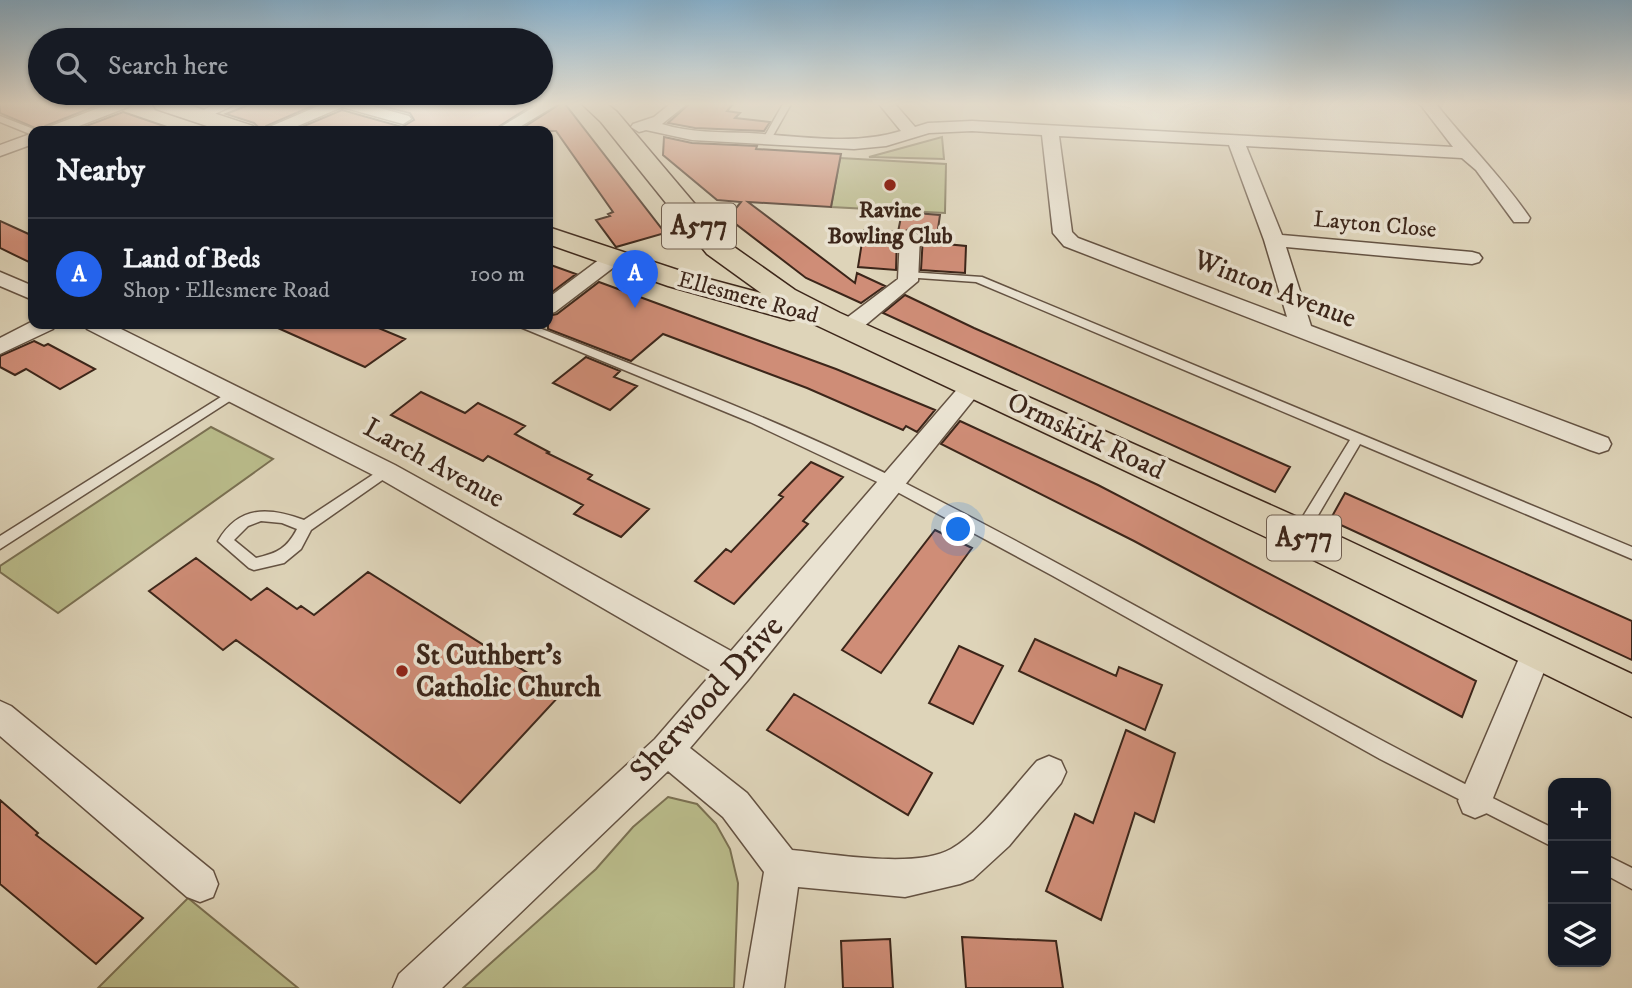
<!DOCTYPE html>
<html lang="en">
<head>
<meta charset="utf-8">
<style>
  :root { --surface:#171b24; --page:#242831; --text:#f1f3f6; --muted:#9ea1a6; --line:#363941; --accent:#2563eb }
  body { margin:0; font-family:"IM FELL DW Pica",serif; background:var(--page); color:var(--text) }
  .controls { position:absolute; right:21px; bottom:21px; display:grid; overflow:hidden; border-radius:14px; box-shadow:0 2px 5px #0004 }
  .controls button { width:63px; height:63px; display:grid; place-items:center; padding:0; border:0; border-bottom:2px solid var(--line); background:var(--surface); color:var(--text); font:35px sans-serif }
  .you { position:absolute; left:959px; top:530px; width:24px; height:24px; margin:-18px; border:5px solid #fff; border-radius:50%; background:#1a73e8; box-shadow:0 0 0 10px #1a73e833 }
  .badge { display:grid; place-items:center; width:46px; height:46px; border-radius:50%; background:var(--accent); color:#fff; font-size:23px; font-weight:700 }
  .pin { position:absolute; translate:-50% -58px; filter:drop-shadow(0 2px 4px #0008) }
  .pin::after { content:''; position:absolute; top:37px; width:24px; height:21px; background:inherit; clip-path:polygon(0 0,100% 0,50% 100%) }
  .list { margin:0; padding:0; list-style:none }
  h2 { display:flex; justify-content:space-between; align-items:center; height:91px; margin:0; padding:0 28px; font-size:30px }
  h2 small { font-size:23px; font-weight:400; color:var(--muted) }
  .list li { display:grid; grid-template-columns:46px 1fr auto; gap:21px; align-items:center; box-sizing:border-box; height:112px; padding:0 28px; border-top:2px solid var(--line) }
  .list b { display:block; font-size:26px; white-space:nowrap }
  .list p { margin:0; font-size:23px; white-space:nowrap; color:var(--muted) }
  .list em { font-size:23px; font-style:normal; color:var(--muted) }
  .icon { flex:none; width:38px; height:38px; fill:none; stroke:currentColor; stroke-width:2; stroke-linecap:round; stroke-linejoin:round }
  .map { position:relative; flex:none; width:1632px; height:988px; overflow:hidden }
  .search { position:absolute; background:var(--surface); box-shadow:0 2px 5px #0004; left:28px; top:28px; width:525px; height:77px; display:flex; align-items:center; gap:18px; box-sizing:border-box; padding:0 24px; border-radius:38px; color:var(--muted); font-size:26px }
  .panel { position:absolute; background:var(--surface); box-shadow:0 2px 5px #0004; left:28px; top:126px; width:525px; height:203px; border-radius:14px }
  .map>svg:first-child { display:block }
  .green { fill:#b9bb8a; stroke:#7a7052; stroke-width:2 }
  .building { fill:#cf8d77; stroke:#3c261a; stroke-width:2 }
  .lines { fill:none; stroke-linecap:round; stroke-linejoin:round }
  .lane-casing { stroke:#645242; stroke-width:3 }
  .street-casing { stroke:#645242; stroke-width:3 }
  .highway-casing { stroke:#3c261a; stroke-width:3 }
  .lane { fill:#eae3d2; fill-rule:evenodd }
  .street { fill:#eae3d2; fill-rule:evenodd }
  .highway { fill:#ded4b9; fill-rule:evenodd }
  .poi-dot { fill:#8f2418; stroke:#eae3d2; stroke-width:2.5 }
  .labels { text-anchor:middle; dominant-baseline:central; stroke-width:7; stroke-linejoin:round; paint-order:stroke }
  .far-poi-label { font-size:23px; font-weight:bold; fill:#3c261a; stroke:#eae3d2 }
  .far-street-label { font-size:23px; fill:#3c261a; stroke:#eae3d2 }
  .shield { fill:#eae3d2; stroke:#705f51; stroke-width:2 }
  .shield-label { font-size:26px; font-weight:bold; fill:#3c261a }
  .street-label { font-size:28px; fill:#3c261a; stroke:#eae3d2 }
  .poi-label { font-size:28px; font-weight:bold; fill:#3c261a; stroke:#eae3d2; text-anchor:start }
  .near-street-label { font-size:33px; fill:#3c261a; stroke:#eae3d2 }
</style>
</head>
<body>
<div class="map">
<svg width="1632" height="988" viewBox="0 0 1632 988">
  <rect width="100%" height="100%" fill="#ded4b9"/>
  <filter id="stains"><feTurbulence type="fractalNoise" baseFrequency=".00286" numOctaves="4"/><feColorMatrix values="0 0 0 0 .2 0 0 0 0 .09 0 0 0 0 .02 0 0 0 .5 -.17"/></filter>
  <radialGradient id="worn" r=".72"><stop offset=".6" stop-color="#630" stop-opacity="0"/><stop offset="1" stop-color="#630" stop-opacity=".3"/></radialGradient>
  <!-- green -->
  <path class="green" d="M942,137L944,159L869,157Z
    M840,158L946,164L945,213L831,207Z
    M211,427L273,459L58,613L0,572V566Z
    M668,797L697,804L716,824L730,849L738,883L734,988H463L596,869L633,827Z
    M188,898L298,988H98Z"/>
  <!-- building -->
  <path class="building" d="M0,104H101L45,126L42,131L0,113Z
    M251,104H317L266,126L262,131L254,123L226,114Z
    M374,104H534L492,131H292L342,110L402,127L414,120L410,113Z
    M560,104H565L665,233L616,247L596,220L610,216L608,214L613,212L556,131H518Z
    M689,104H733L727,111L740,113L735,118L770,122L764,131L695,128L668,123Z
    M123,112L167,127V131H73Z
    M664,137L692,143L757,146L756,149L841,154L831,207L748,202L855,283L857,273L885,286L861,303L806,278L728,218L741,202L717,200L663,155Z
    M902,212L940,215L936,243L966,246L965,273L921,270L923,236L911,228L897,236L896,270L858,267L864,230L898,232Z
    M0,221L33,236V264L0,248Z
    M548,264L576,274L548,295Z
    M599,282L836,369L935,410L917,432L906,426L903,430L807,388L663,334L631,361L548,329V316L557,314Z
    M905,295L974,328L1290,467L1275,492L883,313Z
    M269,324H369L405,339L365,367Z
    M34,341L44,346L48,344L95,369L60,389L26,369L15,375L0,367V356Z
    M586,357L620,371L614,377L637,386L610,410L553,383Z
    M421,392L465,413L478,403L525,426L515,434L549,452L547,453L592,475L588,479L649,509L621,537L574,514L583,505L488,456L483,461L391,415Z
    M960,421L1098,485L1476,681L1462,717L1134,541L941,444Z
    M811,462L843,477L803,521L808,524L734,604L695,581L726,549L731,552L783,497L779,495Z
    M1345,493L1632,621V660L1330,520Z
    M935,530L972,548L881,673L842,650Z
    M196,558L251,600L267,588L297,609L301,606L314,615L368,572L561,694L460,803L236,640L223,650L149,591Z
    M1035,639L1116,676L1119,667L1162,685L1145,730L1019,671Z
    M959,646L1003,666L973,724L929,703Z
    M794,694L932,773L908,815L767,730Z
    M1126,730L1175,753L1154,822L1135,813L1101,920L1046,891L1075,814L1093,823Z
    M0,800L38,833L36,835L143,918L96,964L0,884Z
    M962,937L1056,941L1063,988H966Z
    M890,939L893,988H843L841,941Z"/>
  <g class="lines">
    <defs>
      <path id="lane" d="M783,104H791L770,141H764L763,139Z
        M0,116L36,130L37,131H33V135L30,134L0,122Z
        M908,272L982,277L1632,547V559L1360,444L1304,539H1294L1292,535L1294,531L1350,440L976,282L904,277V273Z
        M513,324H529C653,373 779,420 899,480C1120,592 1331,720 1553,828V847L1380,759L1053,576L888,487L750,422Z
        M232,390L238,394L236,397L0,549V536Z
        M386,466L391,468L393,471L391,474L311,530L301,549L284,563L254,570L249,568L218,541C239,505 269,507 304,520ZM261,521L282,523L297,529C287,548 278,553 256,558L234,540L248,526Z
        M1606,855L1632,868V889L1606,875Z"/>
      <path id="street" d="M109,104H131L128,107L66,131H44L46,128Z
        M215,104H236L200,121L192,116Z
        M323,104H365L409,116L411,119L403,124L342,107L286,131H265L267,128Z
        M539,104H558L513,131H494Z
        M670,104H687L662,124C690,133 721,132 749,133C799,136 853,146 901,131L879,104H895L915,127L928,123L972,121L1453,147L1420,104H1436C1467,143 1502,177 1530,218L1528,222H1514L1476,170L1462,158L1246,146L1282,235L1472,252L1479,254L1482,258L1479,262L1472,264L1286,247L1311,326L1608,438L1611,444L1608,450L1599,453L1590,450L1064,246L1053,233L1042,135L972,131L929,133L886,146L854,149L692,140L646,130L639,132L631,127L633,124L654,117ZM1059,136L1229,145L1264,240L1287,317L1078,238L1072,232Z
        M33,133V144L0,156V145Z
        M910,230L920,236L918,281L856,333H840L837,328L840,323L898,279L900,236Z
        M615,251L622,253L625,257L622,261L555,312L548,314V298L608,253Z
        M0,272L33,286V300L0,286Z
        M33,321V324H56L53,329L0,354V338Z
        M84,324H111L395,465L731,651L966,379L974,376L982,379L986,384L982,389L748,680L690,748L747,793L792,850C833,854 916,869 951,849C980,833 1014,786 1037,761L1049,756L1061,761L1066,772L1061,783L1009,846L973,879L960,884L905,897L798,887L784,988H744L764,872L723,817L668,771L442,988H393L399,974L655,739L713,672L377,477L87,329Z
        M1538,636L1549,640L1553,649L1487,813L1475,818L1463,813L1458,801L1523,649L1527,640Z
        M0,701L11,706L213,871L218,884L213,897L200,902L187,897L0,736Z"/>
      <path id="highway" d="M153,104H186L253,126L257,131H222L156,109Z
        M582,104H607L617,112L727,242L795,290L840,313L1313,524L1632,674V717L1285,546L801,318L790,320L668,286L548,244V227L690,274L761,293L707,254L601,122Z"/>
    </defs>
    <!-- lane casing -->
    <use href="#lane" class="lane-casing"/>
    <!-- street casing -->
    <use href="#street" class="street-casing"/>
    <!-- highway casing -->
    <use href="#highway" class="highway-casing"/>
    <!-- lane -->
    <use href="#lane" class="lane"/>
    <!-- street -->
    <use href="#street" class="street"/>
    <!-- highway -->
    <use href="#highway" class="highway"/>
  </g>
  <!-- sky -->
  <linearGradient id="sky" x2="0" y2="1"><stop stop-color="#87b5d5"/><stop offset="0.43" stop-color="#f0ece0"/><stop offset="1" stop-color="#f0ece0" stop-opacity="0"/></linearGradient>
  <rect width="1632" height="242" fill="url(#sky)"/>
  <!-- markers -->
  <g class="poi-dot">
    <circle cx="890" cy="185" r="7"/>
    <circle cx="402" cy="671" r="7"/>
  </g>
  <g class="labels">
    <!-- far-poi labels -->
    <g class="far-poi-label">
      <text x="890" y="210">Ravine<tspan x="890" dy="26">Bowling Club</tspan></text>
    </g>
    <!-- far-street labels -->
    <g class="far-street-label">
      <text transform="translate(1375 225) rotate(5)">Layton Close</text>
      <text transform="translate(748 298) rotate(15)">Ellesmere Road</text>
    </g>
    <!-- shield labels -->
    <g class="shield">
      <rect x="662" y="203.5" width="74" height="45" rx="5"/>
      <rect x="1267" y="515.5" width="74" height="45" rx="5"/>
    </g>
    <g class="shield-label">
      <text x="699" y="226">A577</text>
      <text x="1304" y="538">A577</text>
    </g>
    <!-- street labels -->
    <g class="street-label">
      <text transform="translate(1275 289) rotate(21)">Winton Avenue</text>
      <text transform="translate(1086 436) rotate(25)">Ormskirk Road</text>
      <text transform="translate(434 463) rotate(29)">Larch Avenue</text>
    </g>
    <!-- poi labels -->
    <g class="poi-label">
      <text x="416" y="655">St Cuthbert's<tspan x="416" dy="32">Catholic Church</tspan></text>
    </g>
    <!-- near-street labels -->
    <g class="near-street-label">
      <text transform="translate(707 699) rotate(-48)">Sherwood Drive</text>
    </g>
  </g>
  <rect width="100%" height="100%" filter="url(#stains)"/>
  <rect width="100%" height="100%" fill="url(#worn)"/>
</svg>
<div class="controls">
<button>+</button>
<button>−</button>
<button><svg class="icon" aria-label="layers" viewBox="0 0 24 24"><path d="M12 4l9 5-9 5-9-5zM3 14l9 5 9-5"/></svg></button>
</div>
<div class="you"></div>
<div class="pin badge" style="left:635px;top:308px">A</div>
<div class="search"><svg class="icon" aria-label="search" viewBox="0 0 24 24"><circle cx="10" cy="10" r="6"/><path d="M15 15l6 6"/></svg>Search here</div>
<section class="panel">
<h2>Nearby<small></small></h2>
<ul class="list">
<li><span class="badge">A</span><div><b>Land of Beds</b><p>Shop · Ellesmere Road</p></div><em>100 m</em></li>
</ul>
</section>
</div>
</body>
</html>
